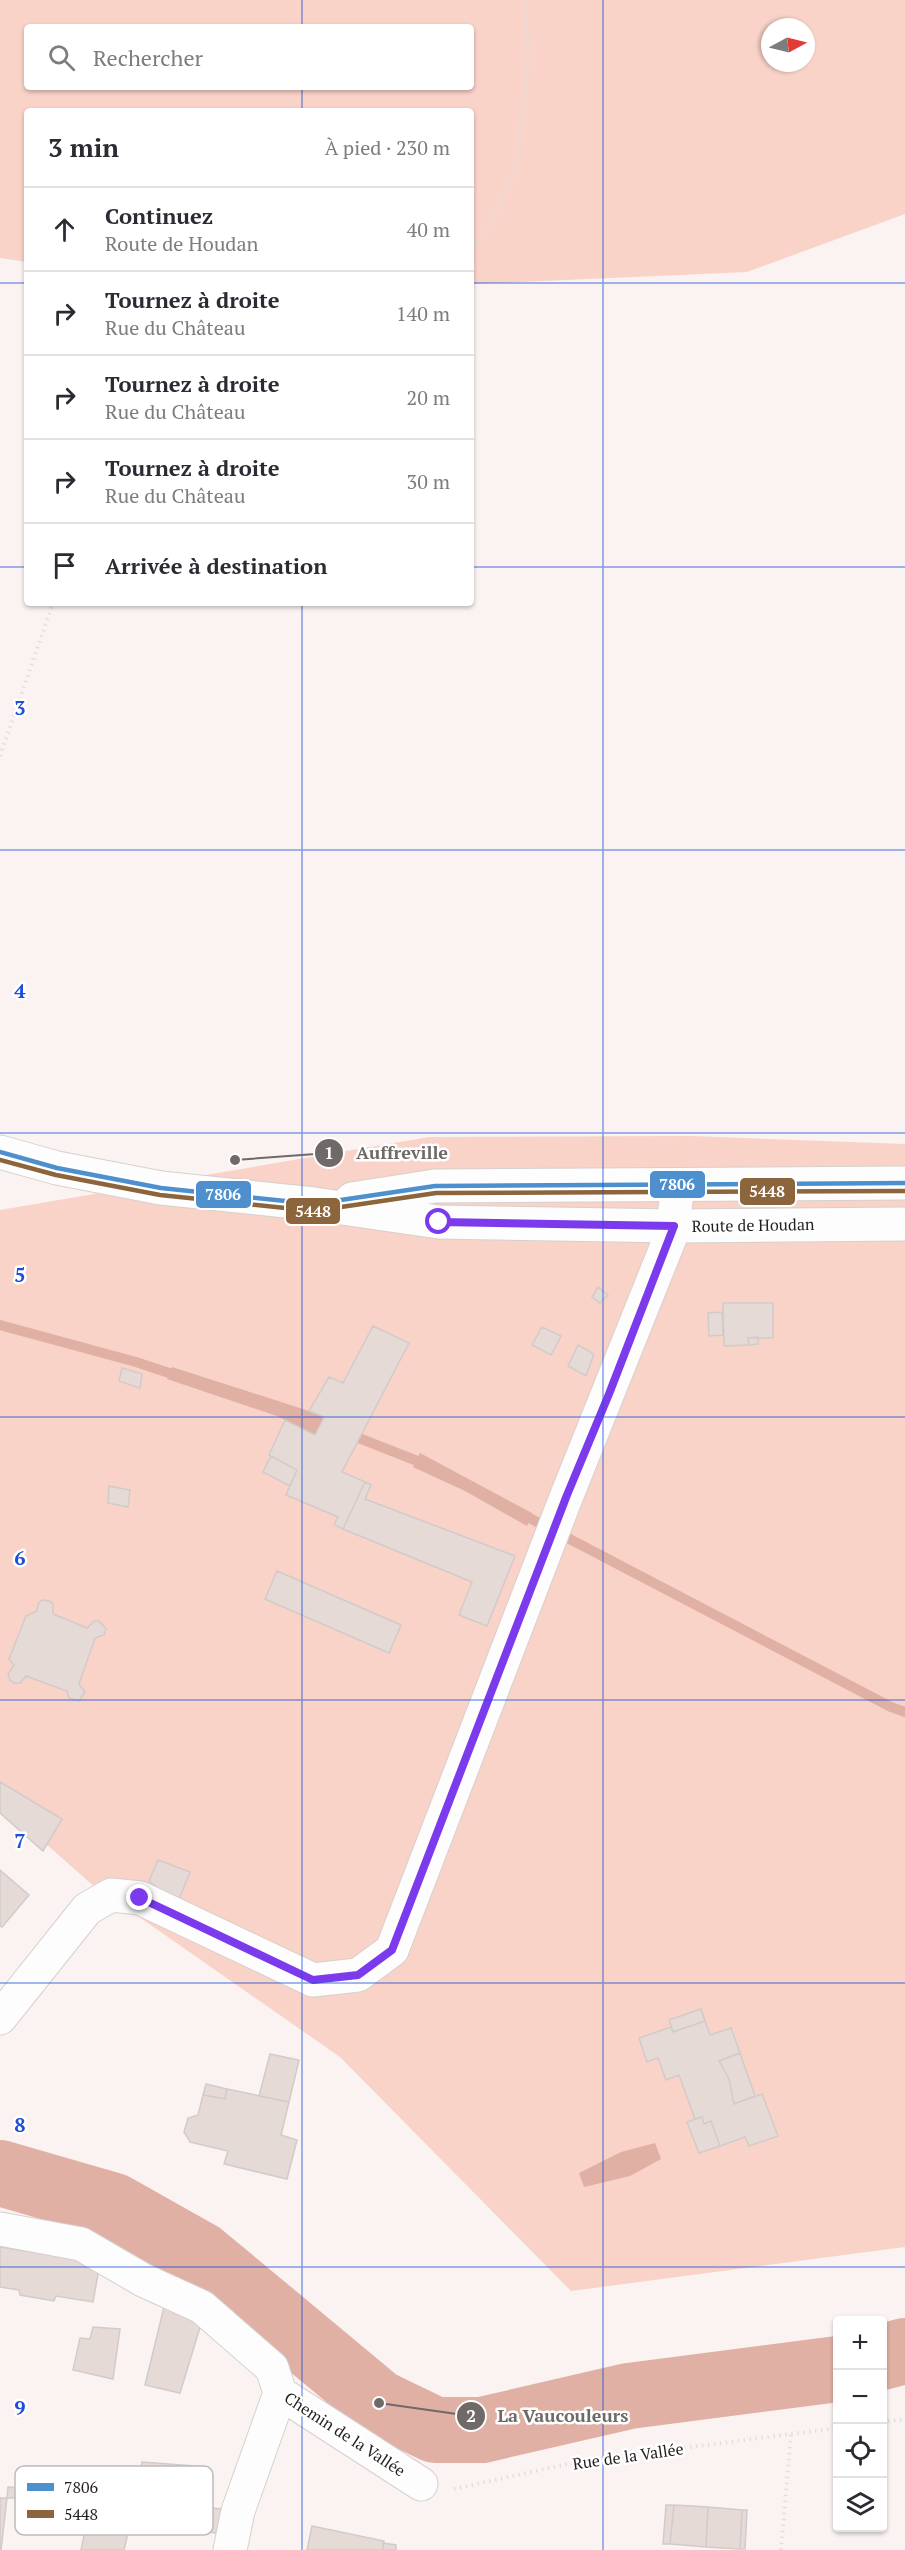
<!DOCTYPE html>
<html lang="fr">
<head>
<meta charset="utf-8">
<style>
  :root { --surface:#fff; --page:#f2f2f3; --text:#2b2b33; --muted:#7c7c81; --line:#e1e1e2 }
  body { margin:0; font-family:"PT Serif",serif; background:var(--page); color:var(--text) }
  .controls { position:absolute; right:18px; bottom:18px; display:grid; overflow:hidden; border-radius:6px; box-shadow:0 2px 4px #0004 }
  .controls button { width:54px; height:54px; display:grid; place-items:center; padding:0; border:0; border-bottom:2px solid var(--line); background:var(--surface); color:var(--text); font:30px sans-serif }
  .compass { position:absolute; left:761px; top:18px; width:54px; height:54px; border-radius:50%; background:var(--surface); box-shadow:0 2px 4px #0004; rotate:83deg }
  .stop { position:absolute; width:18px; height:18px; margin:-14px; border:4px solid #7c3aed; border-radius:50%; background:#fff }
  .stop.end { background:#7c3aed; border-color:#fff; box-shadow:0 2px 6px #0008 }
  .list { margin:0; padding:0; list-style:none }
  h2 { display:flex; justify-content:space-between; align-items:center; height:78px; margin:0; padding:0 24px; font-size:26px }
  h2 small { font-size:20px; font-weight:400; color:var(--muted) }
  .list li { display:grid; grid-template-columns:39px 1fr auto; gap:18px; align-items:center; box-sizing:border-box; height:84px; padding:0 24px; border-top:2px solid var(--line) }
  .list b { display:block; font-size:22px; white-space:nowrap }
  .list p { margin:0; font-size:20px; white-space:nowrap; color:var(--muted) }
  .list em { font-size:20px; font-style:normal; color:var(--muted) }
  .icon { flex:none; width:33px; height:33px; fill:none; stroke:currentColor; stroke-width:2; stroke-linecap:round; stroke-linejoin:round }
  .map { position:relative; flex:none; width:905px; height:2550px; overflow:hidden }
  .search { position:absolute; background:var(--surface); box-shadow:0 2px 4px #0004; left:24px; top:24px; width:450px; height:66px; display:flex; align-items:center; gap:15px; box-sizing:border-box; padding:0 21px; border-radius:6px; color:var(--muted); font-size:22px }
  .panel { position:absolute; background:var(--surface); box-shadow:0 2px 4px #0004; left:24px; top:108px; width:450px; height:498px; border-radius:6px }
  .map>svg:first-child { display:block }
  .green { fill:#f9d2c8; fill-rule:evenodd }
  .water { fill:#e0b0a4 }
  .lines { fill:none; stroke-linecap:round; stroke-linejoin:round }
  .stream { stroke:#e0b0a4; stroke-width:10 }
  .river { stroke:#e0b0a4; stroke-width:66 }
  .building { fill:#e6dad7; stroke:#d1cbca; stroke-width:1.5 }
  .street-casing { stroke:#d6d0ce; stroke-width:35 }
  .primary-casing { stroke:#d6d0ce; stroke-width:35 }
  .path { stroke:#e2dfdf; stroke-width:4; stroke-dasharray:1.5 4.5; stroke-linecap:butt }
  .street { stroke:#fefdfd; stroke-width:33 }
  .primary { stroke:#fefdfd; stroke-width:33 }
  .bus-1-casing { stroke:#fff; stroke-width:9 }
  .bus-2-casing { stroke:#fff; stroke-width:9 }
  .bus-1 { stroke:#4d90cd; stroke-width:4.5 }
  .bus-2 { stroke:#8d653d; stroke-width:4.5 }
  .route { stroke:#7c3aed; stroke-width:8 }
  .grid { fill:none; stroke:#1d4ed8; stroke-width:1.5; stroke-opacity:0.55 }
  .labels { text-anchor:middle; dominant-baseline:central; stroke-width:5; stroke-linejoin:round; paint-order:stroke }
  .street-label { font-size:16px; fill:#241f1e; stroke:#fff }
  .key { fill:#fff; stroke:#bdbcbc; stroke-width:1.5 }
  .key-label { font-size:16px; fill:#241f1e }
  .grid-label { font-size:20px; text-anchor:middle; font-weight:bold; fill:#1d4ed8; stroke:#fff; stroke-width:5; stroke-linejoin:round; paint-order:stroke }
  .leader { fill:none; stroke:#6f6968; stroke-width:2 }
  .callout-dot { fill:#6f6968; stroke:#fff; stroke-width:2 }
  .mark-label { font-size:18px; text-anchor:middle; font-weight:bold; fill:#fff }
  .callout-label { font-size:18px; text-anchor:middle; font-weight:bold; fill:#6f6968; stroke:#fff; stroke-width:5; stroke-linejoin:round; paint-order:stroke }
  .line-badge { stroke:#fff; stroke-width:2 }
  .badge-label { font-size:16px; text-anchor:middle; font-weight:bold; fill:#fff }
</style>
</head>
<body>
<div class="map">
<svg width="905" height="2550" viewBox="0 0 905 2550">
  <rect width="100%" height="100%" fill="#fbf3f1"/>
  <!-- green -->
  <path class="green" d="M0,0H905V214L747,272L471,284V111H27V262L0,258ZM27,27H471V87H27ZM770,27H806V63H770Z
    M691,1136L905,1144V2247L571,2291L340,2057L89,1882L0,1803V1210L429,1137Z"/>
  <!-- water -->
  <path class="water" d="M172,1367L309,1411L324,1417L315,1435L277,1416L167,1379Z
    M420,1453L532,1513L527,1526L465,1491L413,1467Z
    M655,2143L661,2159L630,2176L584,2187L579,2173L621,2152Z"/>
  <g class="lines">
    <!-- stream -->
    <path class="stream" d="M0,1325L136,1362L181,1377
      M346,1433L430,1466
      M518,1512L891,1707L905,1712"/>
    <!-- river -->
    <path class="river" d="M0,2173L114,2206L201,2255L379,2403L435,2430H482L629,2396L838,2369
      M882,2357L905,2351"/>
  </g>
  <!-- building -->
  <path class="building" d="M598,1287L608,1295L600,1303L592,1297Z
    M723,1303H773V1338H748L749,1345L724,1346Z
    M722,1312L723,1335L709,1336L708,1313Z
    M373,1326L409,1343L342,1472L365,1482L343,1529L334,1525L338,1517L286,1495L297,1470L269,1455L285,1420L315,1435L324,1417L309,1411L329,1377L343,1383Z
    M542,1327L561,1336L551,1355L532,1345Z
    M758,1337V1344L749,1345L748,1338Z
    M578,1345L594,1354L586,1376L568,1366Z
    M122,1368L142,1374L140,1388L119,1381Z
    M271,1456L297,1470L290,1486L263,1472Z
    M365,1482L371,1485L365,1499L515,1556L487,1626L459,1615L472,1582L343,1529Z
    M109,1486L130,1490L128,1507L108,1503Z
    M277,1571L401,1625L389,1653L265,1599Z
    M42,1600L49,1601L53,1604V1614L87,1628L94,1621H99L106,1629L104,1635L95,1638L79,1684L85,1692L79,1701L69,1698L67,1691L26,1676L20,1683H14L10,1680L8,1674L14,1665L9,1659L26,1616L37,1611L38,1604Z
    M0,1782L62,1819L43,1851L0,1813Z
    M158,1860L190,1872L179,1899L163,1892L149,1881Z
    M0,1870L29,1895L2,1927L0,1926Z
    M701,2009L705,2021L673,2032L669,2020Z
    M705,2021L710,2035L731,2028L740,2053L719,2061L729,2079L734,2104L762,2094L778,2136L749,2146L745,2137L720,2146L711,2121L704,2124L702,2117L695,2119L679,2075L666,2080L658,2058L647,2062L639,2038L671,2027L673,2032Z
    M740,2053L755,2096L734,2104L729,2079L719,2061Z
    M270,2054L299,2060L289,2102L259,2096Z
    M206,2084L227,2089L225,2099L203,2095Z
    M227,2089L289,2102L281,2135L297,2140L287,2179L224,2164L228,2151L190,2142L184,2132L188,2118L198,2115L203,2095L225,2099Z
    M702,2117L704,2124L711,2121L720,2146L699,2153L687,2122Z
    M0,2247L100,2263L93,2302L56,2296L54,2301L20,2295L19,2290L0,2287Z
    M165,2303L201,2324L180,2393L145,2385Z
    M93,2327L120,2329L113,2379L73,2370L80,2338L90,2339Z
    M142,2462L208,2467L205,2492L138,2487Z
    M8,2487L20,2488L19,2498H7Z
    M0,2498H7L1,2550H0Z
    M91,2501L135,2503L124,2550H81Z
    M666,2505H674L670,2544H663Z
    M674,2505L708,2507L706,2547L670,2544Z
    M192,2507L225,2509L224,2535L189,2527Z
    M708,2507L742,2510L740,2549L706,2547Z
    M742,2510H747L745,2549H740Z
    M312,2526L384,2541L383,2550H307Z
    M383,2543L396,2545V2550H383Z"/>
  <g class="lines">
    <defs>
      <path id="street" d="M0,2018L87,1909L111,1895L140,1898L313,1980L358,1975L392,1950L567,1495L672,1233L678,1185
        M0,2229L81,2244L143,2280L202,2307L272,2368L280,2393L421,2484
        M230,2550L238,2511L280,2393"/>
      <path id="primary" d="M0,1152L57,1168L161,1188L314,1204L439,1222L674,1226L905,1224
        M352,1199L435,1186L905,1183"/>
    </defs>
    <!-- street casing -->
    <use href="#street" class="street-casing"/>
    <!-- primary casing -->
    <use href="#primary" class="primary-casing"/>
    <!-- path -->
    <path class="path" d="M471,251L488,229L516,166L528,63L525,0
      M0,756L53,603
      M882,2422L905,2419
      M454,2489L581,2461L838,2428
      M781,2550L791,2434"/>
    <!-- street -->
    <use href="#street" class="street"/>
    <!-- primary -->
    <use href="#primary" class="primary"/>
    <defs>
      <path id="bus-1" d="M0,1152L57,1168L161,1188L314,1204L435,1186L905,1183"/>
      <path id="bus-2" d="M0,1160L56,1175L160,1195L314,1211L436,1193L905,1191"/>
    </defs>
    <!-- bus-1 casing -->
    <use href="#bus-1" class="bus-1-casing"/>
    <!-- bus-2 casing -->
    <use href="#bus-2" class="bus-2-casing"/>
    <!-- bus-1 -->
    <use href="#bus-1" class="bus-1"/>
    <!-- bus-2 -->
    <use href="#bus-2" class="bus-2"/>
  </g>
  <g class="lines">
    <!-- route -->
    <path class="route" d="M140,1898L313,1980L358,1975L392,1950L567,1495L609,1394L674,1226L439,1222"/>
  </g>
  <!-- grid -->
  <path class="grid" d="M302,0V27M603,0V2550M302,87V111M0,283H27M471,283H905M0,567H27M471,567H905M302,603V2550M0,850H905M0,1133H905M0,1417H905M0,1700H905M0,1983H905M0,2267H905"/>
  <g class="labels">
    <!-- street labels -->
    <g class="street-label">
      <text transform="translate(753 1225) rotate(-1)">Route de Houdan</text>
      <text transform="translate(345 2434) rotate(33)">Chemin de la Vallée</text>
      <text transform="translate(628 2456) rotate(-8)">Rue de la Vallée</text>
    </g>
  </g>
  <!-- legend -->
  <rect x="15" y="2466" width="198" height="69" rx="9" class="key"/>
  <rect x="27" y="2483" width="27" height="8" fill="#4d90cd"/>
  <rect x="27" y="2510" width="27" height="8" fill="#8d653d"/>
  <g class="key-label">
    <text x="64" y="2493">7806</text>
    <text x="64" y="2520">5448</text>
  </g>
  <g class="grid-label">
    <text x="20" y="715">3</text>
    <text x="20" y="998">4</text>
    <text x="20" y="1282">5</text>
    <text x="20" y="1565">6</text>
    <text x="20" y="1848">7</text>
    <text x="20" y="2132">8</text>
    <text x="20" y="2415">9</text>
  </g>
  <!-- callouts -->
  <path class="leader" d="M235 1160L329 1153M379 2403L471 2416"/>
  <g class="callout-dot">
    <circle cx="235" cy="1160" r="6"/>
    <circle cx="379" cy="2403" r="6"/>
    <circle cx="329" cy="1153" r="15"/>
    <circle cx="471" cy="2416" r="15"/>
  </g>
  <g class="mark-label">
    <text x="329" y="1159">1</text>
    <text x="471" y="2422">2</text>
  </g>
  <g class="callout-label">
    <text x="402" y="1159">Auffreville</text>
    <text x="563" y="2422">La Vaucouleurs</text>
  </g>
  <g class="line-badge">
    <rect x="649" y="1170" width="57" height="29" rx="6" fill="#4d90cd"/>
    <rect x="739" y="1177" width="57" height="29" rx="6" fill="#8d653d"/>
    <rect x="195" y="1180" width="57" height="29" rx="6" fill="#4d90cd"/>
    <rect x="285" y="1197" width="56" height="28" rx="6" fill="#8d653d"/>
  </g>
  <g class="badge-label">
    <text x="677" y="1190">7806</text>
    <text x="767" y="1197">5448</text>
    <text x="223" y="1200">7806</text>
    <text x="313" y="1217">5448</text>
  </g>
</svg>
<div class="controls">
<button>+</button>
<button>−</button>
<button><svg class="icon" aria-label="locate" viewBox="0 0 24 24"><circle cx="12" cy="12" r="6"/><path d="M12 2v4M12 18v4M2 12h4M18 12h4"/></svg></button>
<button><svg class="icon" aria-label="layers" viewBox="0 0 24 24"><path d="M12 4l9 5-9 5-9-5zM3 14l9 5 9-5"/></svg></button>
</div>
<svg class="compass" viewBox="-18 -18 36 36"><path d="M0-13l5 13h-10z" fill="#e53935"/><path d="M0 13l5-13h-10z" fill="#7c7c81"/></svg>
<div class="stop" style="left:439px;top:1222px"></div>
<div class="stop end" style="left:140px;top:1898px"></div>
<div class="search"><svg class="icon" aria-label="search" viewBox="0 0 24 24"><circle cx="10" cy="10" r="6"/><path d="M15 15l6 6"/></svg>Rechercher</div>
<section class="panel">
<h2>3 min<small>À pied · 230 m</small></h2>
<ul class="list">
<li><svg class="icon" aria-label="ahead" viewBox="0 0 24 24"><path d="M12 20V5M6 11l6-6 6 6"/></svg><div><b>Continuez</b><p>Route de Houdan</p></div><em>40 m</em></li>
<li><svg class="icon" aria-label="right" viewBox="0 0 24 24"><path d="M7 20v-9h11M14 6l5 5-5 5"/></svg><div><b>Tournez à droite</b><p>Rue du Château</p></div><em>140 m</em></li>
<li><svg class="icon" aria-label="right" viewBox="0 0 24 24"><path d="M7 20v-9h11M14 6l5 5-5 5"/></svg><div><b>Tournez à droite</b><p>Rue du Château</p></div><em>20 m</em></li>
<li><svg class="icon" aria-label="right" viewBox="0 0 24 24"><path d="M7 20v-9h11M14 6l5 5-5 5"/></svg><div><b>Tournez à droite</b><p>Rue du Château</p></div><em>30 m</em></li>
<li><svg class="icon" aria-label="arrive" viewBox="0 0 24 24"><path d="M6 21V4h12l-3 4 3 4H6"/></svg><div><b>Arrivée à destination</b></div></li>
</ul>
</section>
</div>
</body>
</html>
